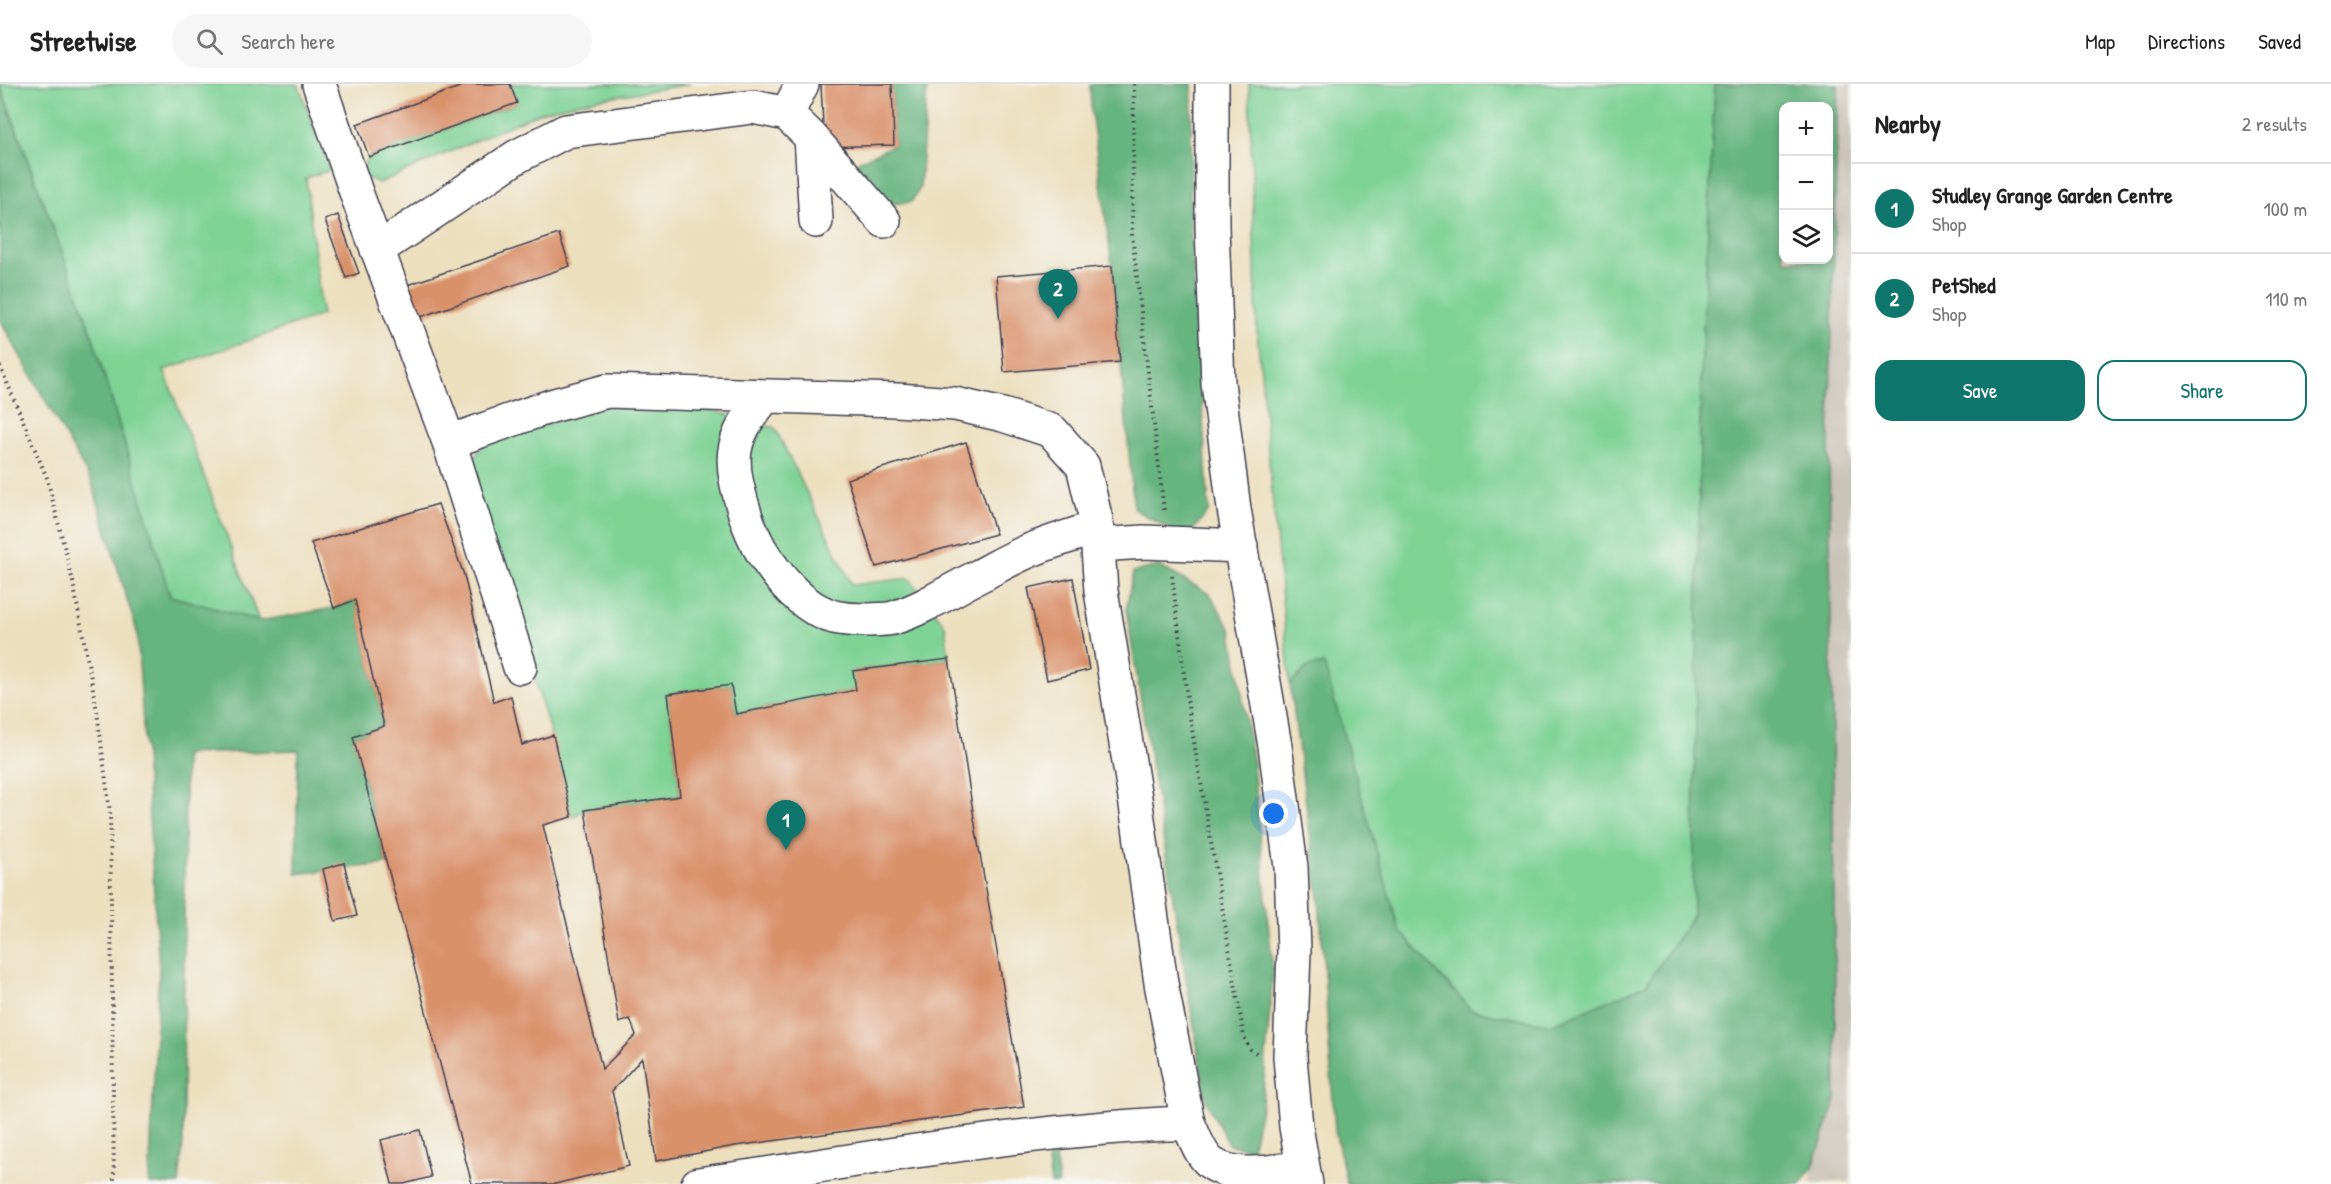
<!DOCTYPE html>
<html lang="en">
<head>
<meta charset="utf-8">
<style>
  :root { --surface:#fff; --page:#f6f6f6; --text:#222; --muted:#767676; --line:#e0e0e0; --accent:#0f766e }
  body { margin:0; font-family:"Patrick Hand",sans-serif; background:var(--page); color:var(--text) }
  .controls { position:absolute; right:18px; top:18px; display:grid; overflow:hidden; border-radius:12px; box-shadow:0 3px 9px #0003 }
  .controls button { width:54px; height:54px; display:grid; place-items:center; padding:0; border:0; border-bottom:2px solid var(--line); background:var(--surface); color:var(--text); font:30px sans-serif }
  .you { position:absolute; left:1274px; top:730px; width:21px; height:21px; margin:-15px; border:4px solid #fff; border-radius:50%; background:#1a73e8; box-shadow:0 0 0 9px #1a73e833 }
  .badge { display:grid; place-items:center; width:39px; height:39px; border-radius:50%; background:var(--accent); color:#fff; font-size:20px; font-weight:700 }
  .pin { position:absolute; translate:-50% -50px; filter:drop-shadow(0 2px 3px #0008) }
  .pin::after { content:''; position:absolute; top:32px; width:21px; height:18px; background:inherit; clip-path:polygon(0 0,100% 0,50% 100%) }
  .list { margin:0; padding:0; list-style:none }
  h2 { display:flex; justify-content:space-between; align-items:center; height:78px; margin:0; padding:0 24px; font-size:26px }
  h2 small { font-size:20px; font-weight:400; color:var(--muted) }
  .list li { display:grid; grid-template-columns:39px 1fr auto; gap:18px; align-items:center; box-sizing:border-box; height:90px; padding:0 24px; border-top:2px solid var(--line) }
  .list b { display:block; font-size:22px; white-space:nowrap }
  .list p { margin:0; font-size:20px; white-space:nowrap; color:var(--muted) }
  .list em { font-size:20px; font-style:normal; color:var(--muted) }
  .actions { display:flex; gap:12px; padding:18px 24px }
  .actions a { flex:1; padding:14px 0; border:2px solid var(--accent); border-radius:18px; text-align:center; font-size:21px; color:var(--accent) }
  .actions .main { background:var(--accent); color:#fff }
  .icon { flex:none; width:33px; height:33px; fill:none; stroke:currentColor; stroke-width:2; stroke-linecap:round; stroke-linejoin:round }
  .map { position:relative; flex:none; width:1851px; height:1100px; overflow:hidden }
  header { display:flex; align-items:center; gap:36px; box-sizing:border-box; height:84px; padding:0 30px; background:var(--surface); border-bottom:2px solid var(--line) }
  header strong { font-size:28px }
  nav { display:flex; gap:33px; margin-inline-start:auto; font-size:21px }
  .search { width:420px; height:54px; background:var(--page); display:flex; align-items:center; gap:15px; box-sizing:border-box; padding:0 21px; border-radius:33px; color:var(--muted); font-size:22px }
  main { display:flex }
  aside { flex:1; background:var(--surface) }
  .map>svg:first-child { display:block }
  .industrial { fill:#cac3b8 }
  .green { fill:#7ed294; stroke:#507a68; stroke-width:1.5 }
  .forest { fill:#66b47e; stroke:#446b5c; stroke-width:1.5; fill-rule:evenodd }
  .building { fill:#d9916b }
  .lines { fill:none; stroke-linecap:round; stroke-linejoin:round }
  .minor-casing { stroke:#403e4f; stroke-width:36 }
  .path { stroke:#403e4f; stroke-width:4; stroke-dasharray:1.5 4.5; stroke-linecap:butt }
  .minor { stroke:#fff; stroke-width:33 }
</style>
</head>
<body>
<header>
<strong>Streetwise</strong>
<div class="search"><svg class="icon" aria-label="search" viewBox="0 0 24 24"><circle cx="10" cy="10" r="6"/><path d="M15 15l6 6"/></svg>Search here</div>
<nav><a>Map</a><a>Directions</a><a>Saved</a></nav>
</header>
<main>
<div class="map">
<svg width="1851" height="1100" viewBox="0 0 1851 1100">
  <rect width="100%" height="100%" fill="#f6f6f2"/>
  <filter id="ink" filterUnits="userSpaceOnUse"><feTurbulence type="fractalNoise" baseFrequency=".0167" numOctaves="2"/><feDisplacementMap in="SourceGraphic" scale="12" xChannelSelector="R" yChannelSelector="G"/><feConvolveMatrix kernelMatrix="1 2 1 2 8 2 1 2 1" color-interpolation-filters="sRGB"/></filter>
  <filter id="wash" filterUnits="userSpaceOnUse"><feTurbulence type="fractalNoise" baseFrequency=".008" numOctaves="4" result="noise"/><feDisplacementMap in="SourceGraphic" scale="24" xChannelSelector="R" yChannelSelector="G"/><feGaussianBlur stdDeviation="1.35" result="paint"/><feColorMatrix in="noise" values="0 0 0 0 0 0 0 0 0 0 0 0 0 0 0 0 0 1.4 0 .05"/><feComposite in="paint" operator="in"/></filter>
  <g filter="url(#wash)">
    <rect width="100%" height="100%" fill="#ecdfbe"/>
    <!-- industrial -->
    <path class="industrial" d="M1838,0H1851V1097L1810,1099L1813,1083L1836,1015L1829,362Z"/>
    <!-- green -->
    <path class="green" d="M0,0H298L330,86L306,94L322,231L164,286L259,537L170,512L90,244Z
      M510,0H690L591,16L543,27L379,99L358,90L369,73L517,19Z
      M1249,0H1715L1701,291L1693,831L1647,901L1551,941L1471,926L1399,846L1346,662L1308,583L1290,601L1257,247Z
      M623,316L715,327L775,344L852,501L909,494L945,541L949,575L854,587L856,606L736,630L731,601L668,610L680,712L585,726L572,733C544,616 506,501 466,387L483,361Z"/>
    <!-- forest -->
    <path class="forest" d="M892,0H927L920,104L911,118L880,121L857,95V78L894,61Z
      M1090,0H1192L1190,136L1209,427L1191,448H1175L1134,425L1112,182L1091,26Z
      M1715,0H1838L1829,362L1836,1015L1813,1083L1800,1100H1347L1335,1047L1319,814L1290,601L1308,583L1324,580L1399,846L1471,926L1551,941L1646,901L1693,831L1701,291ZM1784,22H1828V176H1784Z
      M0,2L90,244L170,512L259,537L334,524L355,516L384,642L353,653L386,780L296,790L298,666L185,670L183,1059L179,1100H149L159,885L137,548L92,399L0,236Z
      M1159,482L1210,510L1232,548L1253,680L1273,888L1262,1020L1252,1065L1229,1061L1206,1017L1126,525L1133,488Z
      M1079,1062L1080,1068L1055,1070L1059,1100H1051L1047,1070L1024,1072L1023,1066Z"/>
    <g id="blocks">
      <!-- building -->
      <path class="building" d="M468,0H510L517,19L369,73L357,40Z
        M821,0H892L894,61L824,63Z
        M338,131L359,189L346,194L325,136Z
        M559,150L570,182L417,234L407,201Z
        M1112,182L1120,278L1004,288L996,192Z
        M966,358L996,450L876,483L847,395Z
        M438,420L464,491L494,618L511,612L522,661L553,651L572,733L543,741L602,985L636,951L630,935L619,939L585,726L680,712L668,610L731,601L736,630L856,606L853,587L949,575L977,753L1024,1023L735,1062L656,1077L642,974L612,1007L629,1082L555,1100H472L353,653L384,642L355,516L334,524L311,459Z
        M1073,494L1089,586L1047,596L1028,504Z
        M344,779L357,832L335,837L323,785Z
        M420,1046L431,1093L404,1100H392L381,1056Z"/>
    </g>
  </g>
  <g filter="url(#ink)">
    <use href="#blocks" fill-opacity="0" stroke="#403e4f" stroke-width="1.5"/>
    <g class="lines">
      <defs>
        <path id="minor" d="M319,0L357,111L449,358L520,583
          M1212,0V143L1218,299L1234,425L1275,662L1291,783L1294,868L1290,973L1296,1043L1306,1100
          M787,30L802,0
          M811,53L816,137
          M377,166L516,73L566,47L753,23L787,30L811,53L884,137
          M766,312C726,357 729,378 746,433C758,470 794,522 834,533C846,536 858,536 870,536C877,535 886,536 893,534C923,525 951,506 979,492C998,482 1017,471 1036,464C1056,456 1077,450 1097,443
          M449,358L551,322L607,307L897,316L955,320L1003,331L1052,347L1083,382L1096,436L1101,507L1135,714L1161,899L1188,1039C1194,1051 1200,1071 1211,1079C1235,1096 1276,1087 1303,1083
          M1098,461L1144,458L1241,462
          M698,1100C861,1077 1023,1045 1188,1039"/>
      </defs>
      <!-- minor casing -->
      <use href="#minor" class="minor-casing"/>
      <!-- path -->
      <path class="path" d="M1134,0L1132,150L1164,427
        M0,282L47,394L73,498L97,627L110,728L114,1100
        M1172,492L1188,622L1244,953L1250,965L1258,970"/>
      <!-- minor -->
      <use href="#minor" class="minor"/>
    </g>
  </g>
</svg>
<div class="controls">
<button>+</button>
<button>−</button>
<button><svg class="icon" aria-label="layers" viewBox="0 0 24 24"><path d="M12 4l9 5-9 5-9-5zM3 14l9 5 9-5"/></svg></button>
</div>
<div class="you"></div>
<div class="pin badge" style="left:786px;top:766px">1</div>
<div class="pin badge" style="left:1058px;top:235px">2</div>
</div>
<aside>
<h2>Nearby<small>2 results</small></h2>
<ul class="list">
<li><span class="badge">1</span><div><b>Studley Grange Garden Centre</b><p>Shop</p></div><em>100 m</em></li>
<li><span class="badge">2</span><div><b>PetShed</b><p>Shop</p></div><em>110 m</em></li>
</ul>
<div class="actions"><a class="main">Save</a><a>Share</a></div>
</aside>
</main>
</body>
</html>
